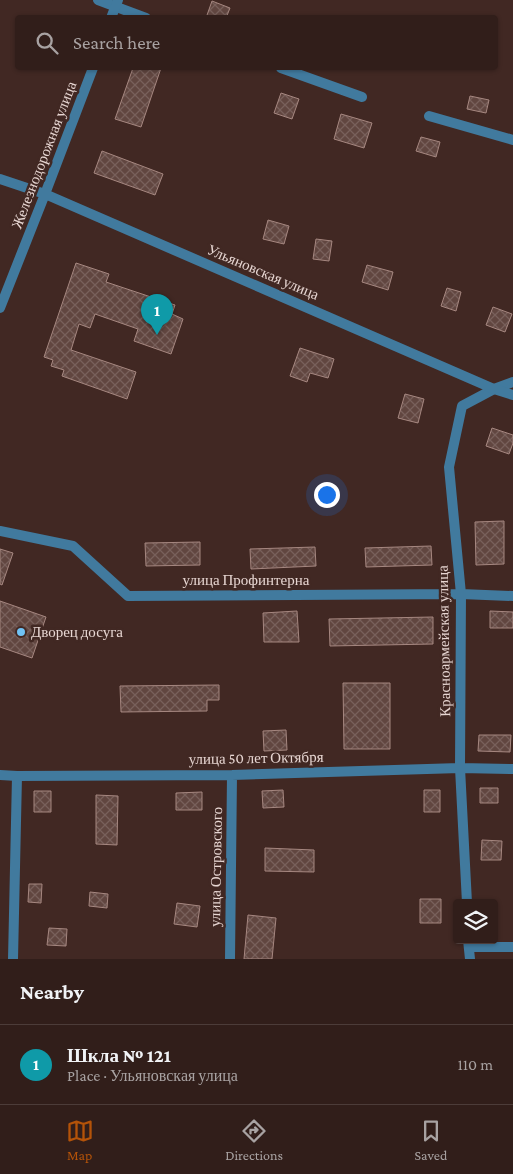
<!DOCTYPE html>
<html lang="en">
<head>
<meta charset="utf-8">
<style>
  :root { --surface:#311e1a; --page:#392723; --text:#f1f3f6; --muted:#a8a2a2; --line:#4c3c39; --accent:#b45309 }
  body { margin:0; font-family:"Crimson Pro",serif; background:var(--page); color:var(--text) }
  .controls { position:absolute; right:15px; bottom:15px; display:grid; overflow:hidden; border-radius:5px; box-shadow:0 1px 4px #0004 }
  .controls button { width:45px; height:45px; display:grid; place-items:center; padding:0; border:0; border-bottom:1px solid var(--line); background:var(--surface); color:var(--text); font:25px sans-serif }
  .you { position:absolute; left:326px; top:494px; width:18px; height:18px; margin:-12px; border:4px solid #fff; border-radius:50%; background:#1a73e8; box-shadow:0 0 0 8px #1a73e833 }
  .badge { display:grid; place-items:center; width:32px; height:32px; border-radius:50%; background:var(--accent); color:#fff; font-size:16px; font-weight:700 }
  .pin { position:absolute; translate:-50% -41px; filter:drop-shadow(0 1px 2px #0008) }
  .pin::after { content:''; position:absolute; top:26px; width:18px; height:15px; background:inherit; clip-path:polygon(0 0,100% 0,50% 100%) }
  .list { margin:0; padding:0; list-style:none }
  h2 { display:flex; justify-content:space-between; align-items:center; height:65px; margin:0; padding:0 20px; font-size:21px }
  h2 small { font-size:16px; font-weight:400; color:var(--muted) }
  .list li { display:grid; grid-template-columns:32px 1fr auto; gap:15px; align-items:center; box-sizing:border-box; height:80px; padding:0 20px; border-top:1px solid var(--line) }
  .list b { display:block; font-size:19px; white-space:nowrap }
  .list p { margin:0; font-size:16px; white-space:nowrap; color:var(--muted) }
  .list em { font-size:16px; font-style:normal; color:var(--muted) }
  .icon { flex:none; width:28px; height:28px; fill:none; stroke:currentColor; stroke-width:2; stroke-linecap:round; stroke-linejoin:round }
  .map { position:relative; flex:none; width:513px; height:959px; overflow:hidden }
  .search { position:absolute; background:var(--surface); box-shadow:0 1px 4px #0004; left:15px; right:15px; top:15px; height:55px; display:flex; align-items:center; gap:12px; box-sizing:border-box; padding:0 18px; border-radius:5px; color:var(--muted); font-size:19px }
  .sheet { height:145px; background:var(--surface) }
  nav { display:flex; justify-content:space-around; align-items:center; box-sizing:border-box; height:70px; border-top:1px solid var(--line); background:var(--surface); font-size:14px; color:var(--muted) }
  nav a { display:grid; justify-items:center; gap:2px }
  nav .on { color:var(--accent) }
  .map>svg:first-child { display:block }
  .building { fill:url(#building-cross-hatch); stroke:#a68780 }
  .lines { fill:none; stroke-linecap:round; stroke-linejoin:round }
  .minor { stroke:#417a9e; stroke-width:10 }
  .tertiary { stroke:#417a9e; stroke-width:10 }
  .poi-dot { fill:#70c2f4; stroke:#412823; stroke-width:2 }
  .labels { text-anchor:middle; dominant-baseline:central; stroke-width:5; stroke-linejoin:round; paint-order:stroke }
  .street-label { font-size:15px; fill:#e7d6d2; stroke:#412823 }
  .poi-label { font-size:15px; fill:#e7d6d2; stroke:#412823; text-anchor:start }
</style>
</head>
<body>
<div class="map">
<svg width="513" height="959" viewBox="0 0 513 959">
  <defs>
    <pattern id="building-cross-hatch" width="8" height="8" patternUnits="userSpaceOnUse" patternTransform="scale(1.25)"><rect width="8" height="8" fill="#614640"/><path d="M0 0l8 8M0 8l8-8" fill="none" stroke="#78605b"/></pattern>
  </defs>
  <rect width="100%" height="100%" fill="#412823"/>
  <!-- building -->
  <path class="building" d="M212,1L230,8L226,18H206Z
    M133,68H161L141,127L115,119Z
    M281,93L299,99L292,119L274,113Z
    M470,96L489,100L486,113L467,109Z
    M341,114L372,123L364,148L334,139Z
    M421,137L440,142L436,157L416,151Z
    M102,151L163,174L155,195L94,173Z
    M268,220L289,226L284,244L263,239Z
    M316,239L332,241L329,261L313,259Z
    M76,263L109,274L106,282L175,305L172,314L183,319L171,354L134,341L138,329L95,314L90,328L79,324L71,350L136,372L127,399L62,376L64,370L51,366L53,360L44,357Z
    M367,265L393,272L388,290L362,282Z
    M447,288L461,292L456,311L441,306Z
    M493,307L512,314L505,332L486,325Z
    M300,348L334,359L328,378L310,373L307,382L290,376Z
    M405,394L424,399L418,423L398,418Z
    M492,428L513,435V443L509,454L486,446Z
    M504,521V564L476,565L475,522Z
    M200,542V565L146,566L145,543Z
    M431,546L432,565L366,567L365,548Z
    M315,547L316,566L251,569L250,549Z
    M0,549L13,553L2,585L0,584Z
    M0,601L46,617L32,658L0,647Z
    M297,611L299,642H264L263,613Z
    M490,611L513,612V628H490Z
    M433,617V644L330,646L329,619Z
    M343,683H390V749H344Z
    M219,685V700H207V711L121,712L120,686Z
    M286,730L287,750L264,751L263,731Z
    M479,735H511L510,752L478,751Z
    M480,788H498V803H480Z
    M283,790L284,807L263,808L262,791Z
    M424,790H440V812H424Z
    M34,791H51V812H34Z
    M202,792V810H176V793Z
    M96,795L118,796L117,845L96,844Z
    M482,840L502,841L501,860H481Z
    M265,848L314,850V872L265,871Z
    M29,884H42L41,903L28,902Z
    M90,892L108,894L107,908L89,906Z
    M420,899H441V923H420Z
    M177,903L200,906L197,927L174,924Z
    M248,915L276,918L272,959H244Z
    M49,928L67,929L66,946L47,945Z"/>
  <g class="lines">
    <!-- minor -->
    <path class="minor" d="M98,0L146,18
      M281,68L362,97
      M429,116L513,140
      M0,531L73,546L128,596L461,594L513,596
      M0,775L17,776L232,775L460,768L513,769
      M467,903L460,768L461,594L449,467L462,406L494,389L513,382
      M468,940L470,959
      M469,947H513
      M13,959L17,776
      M230,959L232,775"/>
    <!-- tertiary -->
    <path class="tertiary" d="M111,18L118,0
      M0,179L45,194L494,389L513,395
      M0,308L45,194L93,68"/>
  </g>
  <!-- markers -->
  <circle class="poi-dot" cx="21" cy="632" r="5"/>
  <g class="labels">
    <!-- street labels -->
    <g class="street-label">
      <text transform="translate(44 155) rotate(-69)">Железнодорожная улица</text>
      <text transform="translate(263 272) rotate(23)">Ульяновская улица</text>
      <text x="246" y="580">улица Профинтерна</text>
      <text transform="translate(444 641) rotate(-91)">Красноармейская улица</text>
      <text transform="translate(256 758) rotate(-1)">улица 50 лет Октября</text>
      <text transform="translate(216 867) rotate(-89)">улица Островского</text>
    </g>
    <!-- poi labels -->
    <g class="poi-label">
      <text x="31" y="632">Дворец досуга</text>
    </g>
  </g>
</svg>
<div class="controls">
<button><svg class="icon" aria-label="layers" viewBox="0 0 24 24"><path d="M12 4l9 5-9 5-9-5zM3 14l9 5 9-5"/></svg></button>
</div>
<div class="you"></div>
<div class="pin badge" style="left:157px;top:335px;background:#0f9aa8">1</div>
<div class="search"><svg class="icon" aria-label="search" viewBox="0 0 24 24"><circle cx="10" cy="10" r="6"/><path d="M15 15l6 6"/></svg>Search here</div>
</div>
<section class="sheet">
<h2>Nearby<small></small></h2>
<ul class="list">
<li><span class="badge" style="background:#0f9aa8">1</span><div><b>Шкла № 121</b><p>Place · Ульяновская улица</p></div><em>110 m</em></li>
</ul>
</section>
<nav>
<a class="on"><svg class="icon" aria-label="map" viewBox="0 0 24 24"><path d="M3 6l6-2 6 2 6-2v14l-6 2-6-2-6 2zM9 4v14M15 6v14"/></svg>Map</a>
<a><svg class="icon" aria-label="directions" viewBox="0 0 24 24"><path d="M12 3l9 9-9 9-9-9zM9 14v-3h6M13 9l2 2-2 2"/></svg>Directions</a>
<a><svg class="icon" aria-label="saved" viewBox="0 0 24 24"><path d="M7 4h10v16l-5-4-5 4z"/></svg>Saved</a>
</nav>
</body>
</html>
